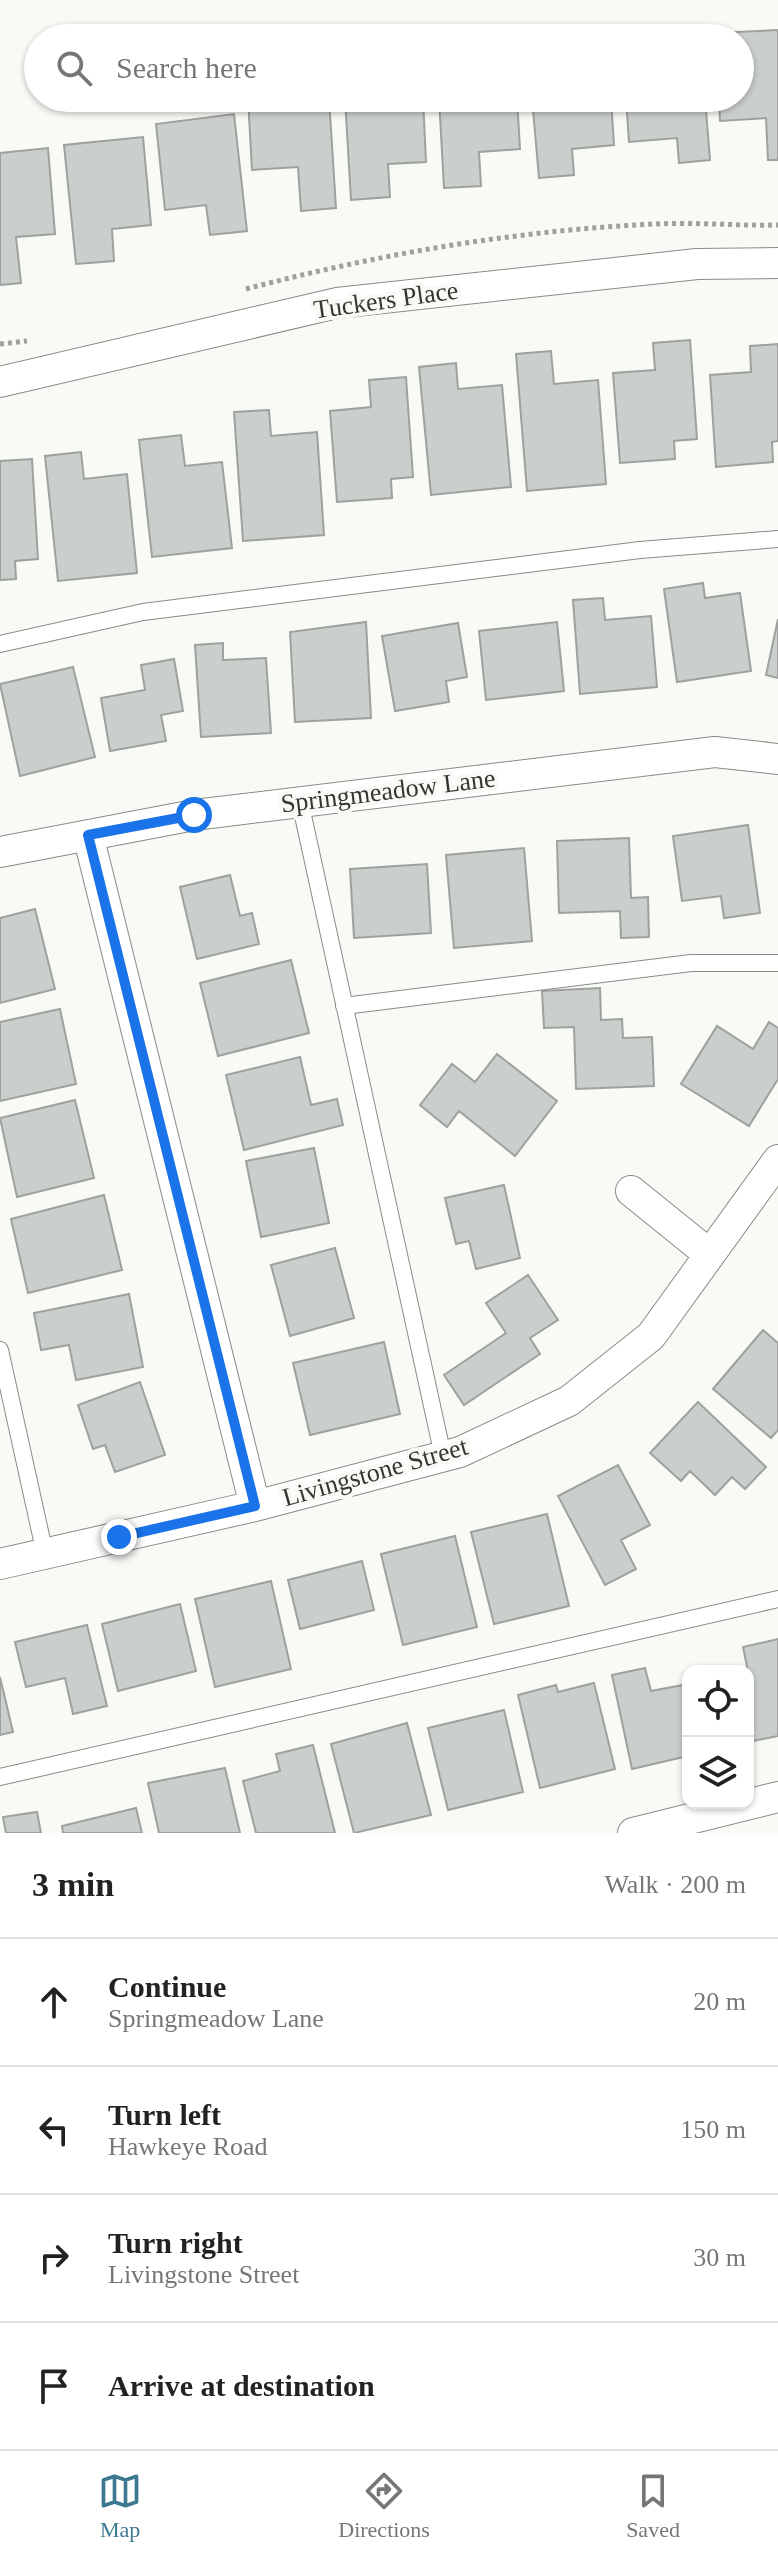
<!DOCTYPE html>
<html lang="en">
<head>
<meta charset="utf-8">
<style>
  :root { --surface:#fff; --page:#f2f2f2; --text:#222; --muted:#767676; --line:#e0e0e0; --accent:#3c7990 }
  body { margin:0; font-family:Georgia,serif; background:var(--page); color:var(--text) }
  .controls { position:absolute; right:24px; bottom:24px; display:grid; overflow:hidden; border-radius:16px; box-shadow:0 2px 6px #0004 }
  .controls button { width:72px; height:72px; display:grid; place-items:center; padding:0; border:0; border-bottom:2px solid var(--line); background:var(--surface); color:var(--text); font:40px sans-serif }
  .stop { position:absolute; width:24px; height:24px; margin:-18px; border:6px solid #1a73e8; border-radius:50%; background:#fff }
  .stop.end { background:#1a73e8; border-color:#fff; box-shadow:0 2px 8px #0008 }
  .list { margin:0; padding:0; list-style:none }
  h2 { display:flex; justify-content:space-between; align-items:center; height:104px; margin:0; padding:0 32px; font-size:34px }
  h2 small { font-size:26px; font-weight:400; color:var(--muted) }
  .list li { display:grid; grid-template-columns:52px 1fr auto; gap:24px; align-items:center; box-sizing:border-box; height:128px; padding:0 32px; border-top:2px solid var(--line) }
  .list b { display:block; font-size:30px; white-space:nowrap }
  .list p { margin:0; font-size:26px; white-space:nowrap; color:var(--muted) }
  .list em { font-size:26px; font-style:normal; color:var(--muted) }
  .icon { flex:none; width:44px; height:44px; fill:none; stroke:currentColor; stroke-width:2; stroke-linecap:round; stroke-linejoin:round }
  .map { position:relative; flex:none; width:778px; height:1833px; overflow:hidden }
  .search { position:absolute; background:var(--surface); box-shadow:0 2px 6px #0004; left:24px; right:24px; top:24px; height:88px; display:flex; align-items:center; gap:20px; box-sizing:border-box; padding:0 28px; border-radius:44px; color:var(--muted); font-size:30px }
  .sheet { height:616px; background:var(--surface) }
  nav { display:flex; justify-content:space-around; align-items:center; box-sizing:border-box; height:112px; border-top:2px solid var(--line); background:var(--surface); font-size:22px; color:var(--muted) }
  nav a { display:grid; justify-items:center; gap:4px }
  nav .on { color:var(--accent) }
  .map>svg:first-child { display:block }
  .building { fill:#cbcfcc; stroke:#9ea19e; stroke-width:2 }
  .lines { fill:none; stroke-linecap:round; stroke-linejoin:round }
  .lane-casing { stroke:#898b87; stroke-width:18 }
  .street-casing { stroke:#898b87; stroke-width:32 }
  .path { stroke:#a0a19e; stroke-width:5; stroke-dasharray:4 4; stroke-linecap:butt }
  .lane { stroke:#fff; stroke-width:16 }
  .street { stroke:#fff; stroke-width:30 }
  .route { stroke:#1a73e8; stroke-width:10 }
  .labels { text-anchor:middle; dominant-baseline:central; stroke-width:8; stroke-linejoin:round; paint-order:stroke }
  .street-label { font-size:26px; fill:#353634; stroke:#f8faf6 }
</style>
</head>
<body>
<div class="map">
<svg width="778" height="1833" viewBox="0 0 778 1833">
  <rect width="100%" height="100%" fill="#f8faf6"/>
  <!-- building -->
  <path class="building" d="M778,30V160H768L766,118L720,121L719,98H740V38H716V33Z
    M248,98H329L336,208L301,211L298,167L252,170Z
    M345,98H423L426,162L388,164L390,197L351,200Z
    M439,98H517L520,149L479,152L481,186L444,188Z
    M532,98H611L614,145L572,149L574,175L539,178Z
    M626,98H705L710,160L679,163L677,138L629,142Z
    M234,114L247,231L210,235L206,205L165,210L156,124Z
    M143,137L151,225L112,229L114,261L76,264L64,145Z
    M48,148L55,234L16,237L21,283L0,285V153Z
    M690,340L697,439L674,441L675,459L620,463L613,373L655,370L653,343Z
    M778,344V441L772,442L773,462L716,467L710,375L751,372L750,346Z
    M551,351L554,384L598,380L606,484L527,491L516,354Z
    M456,363L458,389L502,385L511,487L431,495L419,367Z
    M406,377L413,477L391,479L392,498L337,502L330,411L371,407L369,380Z
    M269,410L271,436L317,432L324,535L243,541L234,412Z
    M181,435L185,466L222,462L232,548L152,557L139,440Z
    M81,452L84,479L127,474L137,573L58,581L45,456Z
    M32,459L38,559L15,561L16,579L0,580V461Z
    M703,583L705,598L740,593L751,671L677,682L664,589Z
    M603,598L605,620L651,616L657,687L580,694L573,600Z
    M778,619V678L766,675Z
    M366,622L371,718L295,722L290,632Z
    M557,622L564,691L486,700L479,631Z
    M458,623L467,677L446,681L449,702L395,711L382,636Z
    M223,643V660L266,658L271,733L201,737L195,645Z
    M174,659L183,711L161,715L166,741L110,751L101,698L145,690L141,665Z
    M73,667L95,757L20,776L0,684Z
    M748,825L760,913L724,918L721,896L682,901L673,836Z
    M629,838L631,898L648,897L649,937L621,938L620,911L559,913L557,841Z
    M524,848L532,941L454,948L446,855Z
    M427,864L431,933L354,938L350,869Z
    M230,875L240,916L252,913L259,944L197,959L180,887Z
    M35,909L55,989L0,1003V918Z
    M291,960L309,1033L218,1056L200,983Z
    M600,988L601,1020L622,1019L623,1038L652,1037L654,1086L576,1089L574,1027L544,1028L542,991Z
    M60,1009L76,1084L0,1101V1022Z
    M769,1022L778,1028V1079L749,1126L681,1084L717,1026L753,1049Z
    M497,1054L557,1101L515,1156L459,1111L447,1127L420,1105L452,1064L475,1082Z
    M300,1057L311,1105L337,1099L343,1125L244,1150L226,1075Z
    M75,1100L94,1178L17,1197L0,1118Z
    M314,1148L329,1223L261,1237L246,1161Z
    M504,1185L520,1258L476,1269L469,1241L456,1244L445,1198Z
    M104,1195L122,1270L28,1293L11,1219Z
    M335,1248L354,1318L290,1336L271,1265Z
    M528,1275L558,1320L530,1338L540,1354L464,1405L444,1375L506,1333L486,1303Z
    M129,1294L143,1367L76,1380L69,1345L41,1350L34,1313Z
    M763,1330L778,1343V1430L771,1438L713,1389Z
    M384,1342L400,1414L310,1435L293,1363Z
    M140,1382L165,1455L115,1472L105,1445L93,1449L78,1405Z
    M698,1402L766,1467L745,1489L732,1477L715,1495L690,1471L681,1481L650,1453Z
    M618,1465L650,1525L621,1540L636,1569L605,1585L558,1496Z
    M547,1514L569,1606L494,1624L471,1532Z
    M455,1536L477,1627L403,1645L381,1554Z
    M362,1561L374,1610L300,1629L288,1580Z
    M271,1581L291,1669L215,1687L195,1599Z
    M180,1604L196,1671L118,1691L102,1624Z
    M87,1625L107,1706L73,1714L65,1678L26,1687L15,1642Z
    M778,1639V1736L748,1742L749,1676L743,1647Z
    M645,1668L651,1691L688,1684V1756L632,1769L612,1675Z
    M0,1677L13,1732L0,1735Z
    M594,1683L615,1769L540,1788L518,1695L556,1685L558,1692Z
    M504,1710L523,1792L448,1810L428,1728Z
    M407,1723L431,1815L354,1833L331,1744Z
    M313,1745L335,1833H256L243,1781L280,1771L276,1754Z
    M225,1768L240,1833H159L148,1783Z
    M136,1808L142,1833H63L62,1826Z
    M37,1812L41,1833H6L3,1817Z"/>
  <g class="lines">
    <defs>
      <path id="lane" d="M0,644L143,612L640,550L778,539
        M300,802L443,1456
        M344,1006L691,963H778
        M0,1350L45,1554
        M0,1777L778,1599"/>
      <path id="street" d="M0,382L337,303L697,264L778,263
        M88,835L255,1506
        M0,852L194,815L715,752L778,759
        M631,1191L709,1254
        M0,1564L255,1506L460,1452L569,1401L651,1336L778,1160
        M633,1833L778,1797"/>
    </defs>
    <!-- lane casing -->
    <use href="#lane" class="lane-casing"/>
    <!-- street casing -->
    <use href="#street" class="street-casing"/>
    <!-- path -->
    <path class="path" d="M246,289C379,254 518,230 656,224C696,222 737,226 778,225
      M0,344L27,341"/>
    <!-- lane -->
    <use href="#lane" class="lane"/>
    <!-- street -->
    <use href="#street" class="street"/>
  </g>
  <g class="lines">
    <!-- route -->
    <path class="route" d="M119,1537L255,1506L88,835L194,815"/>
  </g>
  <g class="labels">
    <!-- street labels -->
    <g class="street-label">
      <text transform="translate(386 300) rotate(-8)">Tuckers Place</text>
      <text transform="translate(388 791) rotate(-7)">Springmeadow Lane</text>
      <text transform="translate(375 1472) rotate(-16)">Livingstone Street</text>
    </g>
  </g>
</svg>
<div class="controls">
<button><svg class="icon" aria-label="locate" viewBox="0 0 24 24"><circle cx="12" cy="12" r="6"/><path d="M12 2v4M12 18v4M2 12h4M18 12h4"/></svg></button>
<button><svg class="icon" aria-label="layers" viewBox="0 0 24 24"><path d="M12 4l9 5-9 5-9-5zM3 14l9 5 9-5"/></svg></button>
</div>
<div class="stop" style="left:194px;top:815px"></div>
<div class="stop end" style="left:119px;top:1537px"></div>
<div class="search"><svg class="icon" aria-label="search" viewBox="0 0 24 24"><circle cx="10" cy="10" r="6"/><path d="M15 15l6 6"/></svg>Search here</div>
</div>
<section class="sheet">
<h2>3 min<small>Walk · 200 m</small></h2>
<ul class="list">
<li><svg class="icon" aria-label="ahead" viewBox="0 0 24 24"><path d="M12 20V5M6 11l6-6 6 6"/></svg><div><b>Continue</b><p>Springmeadow Lane</p></div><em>20 m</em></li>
<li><svg class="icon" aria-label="left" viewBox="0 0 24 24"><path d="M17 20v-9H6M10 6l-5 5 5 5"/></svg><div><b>Turn left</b><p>Hawkeye Road</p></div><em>150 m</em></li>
<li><svg class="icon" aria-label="right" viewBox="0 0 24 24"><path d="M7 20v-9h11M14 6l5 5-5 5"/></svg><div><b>Turn right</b><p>Livingstone Street</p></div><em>30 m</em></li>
<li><svg class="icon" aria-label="arrive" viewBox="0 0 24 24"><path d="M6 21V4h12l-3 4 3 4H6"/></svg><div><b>Arrive at destination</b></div></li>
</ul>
</section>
<nav>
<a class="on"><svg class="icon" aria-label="map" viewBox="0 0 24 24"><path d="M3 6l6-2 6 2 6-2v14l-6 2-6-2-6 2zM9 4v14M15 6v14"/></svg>Map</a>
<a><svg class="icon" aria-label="directions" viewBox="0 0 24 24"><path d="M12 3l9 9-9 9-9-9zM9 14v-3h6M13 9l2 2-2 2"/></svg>Directions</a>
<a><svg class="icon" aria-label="saved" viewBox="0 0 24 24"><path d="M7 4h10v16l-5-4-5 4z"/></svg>Saved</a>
</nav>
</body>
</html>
